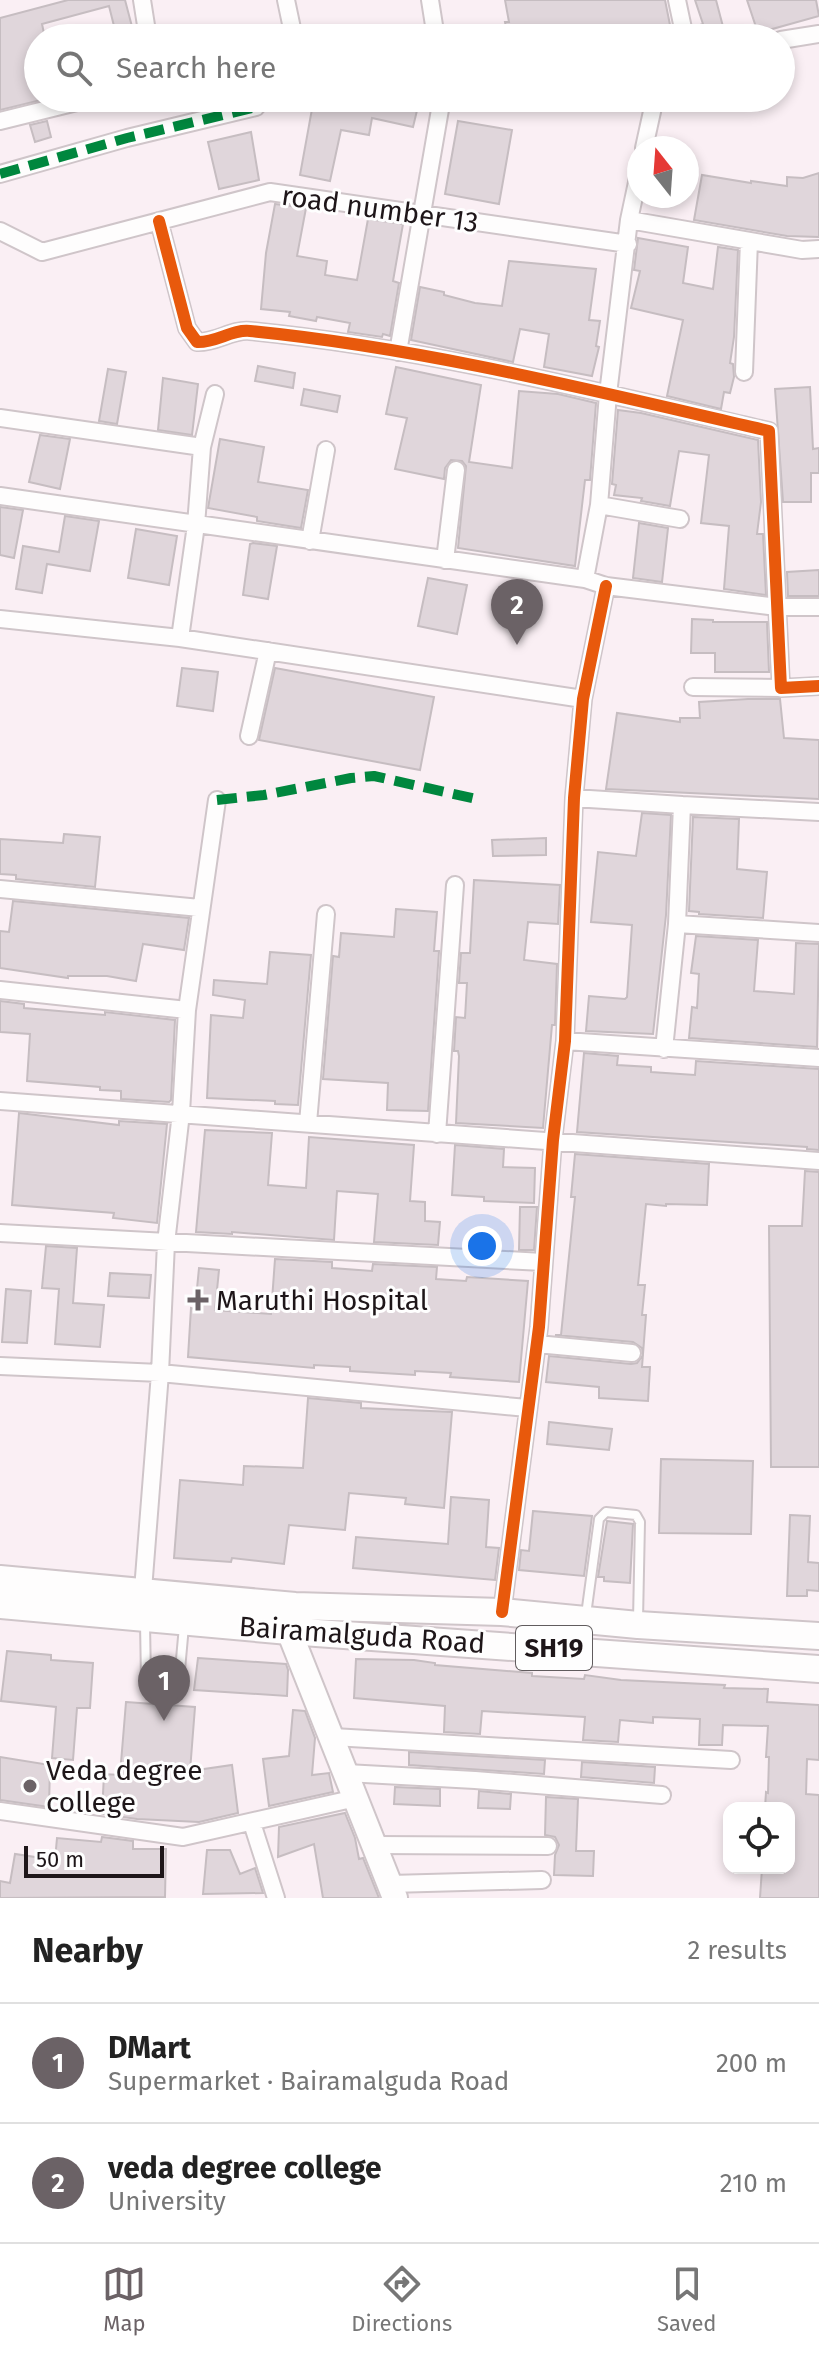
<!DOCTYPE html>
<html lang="en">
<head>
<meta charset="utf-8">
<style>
  :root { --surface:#fff; --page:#f2f2f2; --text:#222; --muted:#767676; --line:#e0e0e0; --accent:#6b6266 }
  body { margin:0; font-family:"Fira Sans",sans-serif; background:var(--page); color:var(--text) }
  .controls { position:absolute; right:24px; bottom:24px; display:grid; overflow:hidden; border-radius:16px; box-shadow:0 4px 12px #0003 }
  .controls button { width:72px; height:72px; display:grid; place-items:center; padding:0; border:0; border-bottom:2px solid var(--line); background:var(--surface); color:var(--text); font:40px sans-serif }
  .compass { position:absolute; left:627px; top:136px; width:72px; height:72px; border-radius:50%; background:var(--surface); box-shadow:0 4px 12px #0003; rotate:343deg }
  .scale { position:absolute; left:24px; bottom:20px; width:140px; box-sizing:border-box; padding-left:8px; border:4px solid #1e1619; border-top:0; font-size:22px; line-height:28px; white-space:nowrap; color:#1e1619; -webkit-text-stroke:6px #fefefe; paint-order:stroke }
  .you { position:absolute; left:482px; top:1246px; width:28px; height:28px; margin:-20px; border:6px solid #fff; border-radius:50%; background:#1a73e8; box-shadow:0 0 0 12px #1a73e833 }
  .badge { display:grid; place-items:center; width:52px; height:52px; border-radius:50%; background:var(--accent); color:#fff; font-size:26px; font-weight:700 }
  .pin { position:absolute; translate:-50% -66px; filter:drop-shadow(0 2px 4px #0008) }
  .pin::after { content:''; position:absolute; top:42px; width:28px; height:24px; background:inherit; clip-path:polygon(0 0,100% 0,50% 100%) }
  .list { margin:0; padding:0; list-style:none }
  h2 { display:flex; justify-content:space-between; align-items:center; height:104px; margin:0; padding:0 32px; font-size:34px }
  h2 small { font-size:26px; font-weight:400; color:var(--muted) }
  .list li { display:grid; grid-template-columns:52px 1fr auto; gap:24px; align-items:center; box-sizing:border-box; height:120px; padding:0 32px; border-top:2px solid var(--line) }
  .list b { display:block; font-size:30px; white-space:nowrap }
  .list p { margin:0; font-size:26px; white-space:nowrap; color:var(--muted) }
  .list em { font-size:26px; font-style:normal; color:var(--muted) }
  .icon { flex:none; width:44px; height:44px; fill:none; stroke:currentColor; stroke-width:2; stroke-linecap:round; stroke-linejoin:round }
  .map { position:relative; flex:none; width:819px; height:1898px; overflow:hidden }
  .search { position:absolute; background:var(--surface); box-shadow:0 4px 12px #0003; left:24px; right:24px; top:24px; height:88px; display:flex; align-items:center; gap:20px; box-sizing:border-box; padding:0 28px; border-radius:44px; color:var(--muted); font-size:30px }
  .sheet { height:344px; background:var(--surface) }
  nav { display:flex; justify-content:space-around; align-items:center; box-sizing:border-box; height:112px; border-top:2px solid var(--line); background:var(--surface); font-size:22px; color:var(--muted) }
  nav a { display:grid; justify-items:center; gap:4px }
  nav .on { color:var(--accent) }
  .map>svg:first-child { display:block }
  .building { fill:#e0d6db; stroke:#c6bdc1; stroke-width:2 }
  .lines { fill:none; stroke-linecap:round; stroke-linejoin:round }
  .lane-casing { stroke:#cfc5c9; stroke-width:12 }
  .street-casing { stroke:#cfc5c9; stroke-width:20 }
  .secondary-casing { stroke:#cfc5c9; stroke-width:28 }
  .primary-casing { stroke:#cfc5c9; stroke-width:30 }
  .lane { stroke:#fefdfd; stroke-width:8 }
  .street { stroke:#fefdfd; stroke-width:16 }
  .secondary { stroke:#fefdfd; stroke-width:24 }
  .primary { stroke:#fefdfd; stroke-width:26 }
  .quiet { stroke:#00873e; stroke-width:10; stroke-dasharray:20 10; stroke-linecap:butt }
  .cycleway-casing { stroke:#fefefe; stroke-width:17 }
  .cycleway { stroke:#e8590c; stroke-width:12 }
  .poi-dot { fill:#6b6266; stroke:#fefefe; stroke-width:3 }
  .labels { text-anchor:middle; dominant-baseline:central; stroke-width:6; stroke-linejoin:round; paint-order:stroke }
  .shield { fill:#fefefe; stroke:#615c5e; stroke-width:2 }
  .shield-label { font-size:26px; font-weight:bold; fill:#1e1619 }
  .street-label { font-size:28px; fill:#1e1619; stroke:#fefefe }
  .poi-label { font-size:28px; fill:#1e1619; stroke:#fefefe; text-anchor:start }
</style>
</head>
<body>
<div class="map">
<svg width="819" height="1898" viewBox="0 0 819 1898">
  <rect width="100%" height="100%" fill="#faeff4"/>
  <!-- building -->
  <path class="building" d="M68,0H125L135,38H117L109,6L42,24L45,38H38V98L41,100L0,110V18Z
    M505,0H665L670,25L665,26L667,38H508L505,22H509Z
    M695,0H716L726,38H696L694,27L703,24Z
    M747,0H816L819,16L758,33Z
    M314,98H420L413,127L372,118L369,135L341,130L330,181L300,175Z
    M47,121L51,137L35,142L30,125Z
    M458,121L512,130L499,204L445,194Z
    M251,132L259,180L219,189L208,142Z
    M819,173V237L787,236L694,220L702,175L751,183V181L787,186V177L803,178Z
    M275,204L306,208L297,256L327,261L325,275L357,280L368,219L403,224L393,281L399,283L390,336L383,334L382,337L348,332L350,323L317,317L316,321L289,316L290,312L261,309L266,253Z
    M638,238L688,247L683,283L713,289L718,247L738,250L734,337L730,363L733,364L734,377L730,393L724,392L721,409L667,396L683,320L631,308L640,271L634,270Z
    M509,261L596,269L589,320L600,321L596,346L599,347L592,376L544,367L549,334L520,329L513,362L411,340L420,287L444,292V295L475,303L502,306Z
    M258,366L295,373L293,388L255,381Z
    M396,367L481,385L469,462L512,468L519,391L558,394L596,403L590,480H585L575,566L458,548L466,466L462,461L451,460L445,468L444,479L395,469L407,418L386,414Z
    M108,369L126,372L117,424L99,421Z
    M163,378L198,384L192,435L158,430Z
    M810,387L813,449L819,448V473H811V502H783L775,389Z
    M304,389L340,396L337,412L301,405Z
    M618,410L641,413L758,440L761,502L757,534H763L766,595L724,589L729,526L701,523L709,455L679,451L670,506L641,501L642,498L614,495L616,485L612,484Z
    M40,435L70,439L60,489L29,482Z
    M220,439L264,447L258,482L308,490L301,528L257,521V517L208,508Z
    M0,507L23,510L14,558L0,555Z
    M65,516L99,521L90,571L47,564L42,593L16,589L23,546L59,552Z
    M639,523L668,528L662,582L633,578Z
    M136,529L177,536L169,585L128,578Z
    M253,543L277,546L268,599L243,595L250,544Z
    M819,570V596H788L787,572Z
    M428,578L467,585L457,634L418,626Z
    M692,619L713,620V622H767L769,672H715V653H691Z
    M182,668L218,672L213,711L177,706Z
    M275,668L434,697L420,770L259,740Z
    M748,699H780L784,738L819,740V799L606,789L617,713L680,722V718H700L699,702Z
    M642,813L671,815L666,915L653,1034L586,1031L589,996L625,999L627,997L632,925L591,922L598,852L636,856Z
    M693,817L739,819L737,869L767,872L763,918L699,914V912L689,911Z
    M64,834L100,837L95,887L16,879V875L0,874V839L63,843Z
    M546,838V855L493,856L492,840Z
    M474,880L560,885L558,924L528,922L524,960L557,964L555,1025H552L543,1128L456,1123L459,1056L458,1051H454L456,1017L465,1018L467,983H459L461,953H470Z
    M13,901L189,918L184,950L143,944L136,981L107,976H68V978L0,968V931L9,932Z
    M396,909L437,912L434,951H439L428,1111L387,1110L388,1083L323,1079L333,956L339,957L341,933L394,937Z
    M696,936L758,940L754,991L794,994L796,943L819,944L817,1047L689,1038L692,1007L697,1008L699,974L691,973Z
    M270,952L311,955L298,1105L275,1104V1101L207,1098L211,1015L243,1018L245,1000L213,995L214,980L267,984Z
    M0,1001L24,1004V1008L105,1015V1012L175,1020L171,1100L169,1102L121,1099V1091L100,1090V1087L27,1081L30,1034L0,1032Z
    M584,1053L618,1056L617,1065L651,1067V1072L695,1075L696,1061L819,1069V1150L807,1149V1147L577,1132Z
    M19,1113L119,1125V1121L167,1124L157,1223L113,1218L114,1213L12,1205Z
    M205,1130L272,1133L268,1185L306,1188L309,1137L414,1145L410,1201L425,1202V1221L440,1222L438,1245L374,1242L378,1194L337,1191L334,1240L232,1232V1234L196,1232Z
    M455,1145L504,1149L503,1167L535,1168L534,1203L484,1201V1197L452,1195Z
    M575,1154L709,1164L707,1205L666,1204V1206L646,1204L638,1285H645L642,1315H646L642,1367H650L648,1401L599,1398V1387L546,1382L549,1356L631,1364L637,1363L643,1355L642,1348L633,1342L555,1335H561L575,1197H571Z
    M805,1171L819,1172V1467H771L769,1226H802Z
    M520,1207H537L534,1250H519Z
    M46,1246L77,1248L73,1303L104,1305L100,1347L55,1344L59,1289L42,1288Z
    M275,1259L332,1262V1268L372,1271L373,1264L437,1267L436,1279L466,1281L467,1277L528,1281L519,1382L450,1377L451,1373L415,1371V1375L350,1371V1367L314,1365V1368L188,1357L191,1308L195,1309L199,1268L219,1270L215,1310L271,1314Z
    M110,1273L151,1275L149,1298L108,1296Z
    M6,1289L31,1291L27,1343L2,1342Z
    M308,1398L361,1403V1408L452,1412L444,1508L405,1504L406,1498L349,1493L345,1530L289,1525L284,1564L232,1558L231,1562L174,1558L180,1480L243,1485L244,1466L303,1468Z
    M549,1422L612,1429L609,1450L547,1444Z
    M661,1459L753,1461L751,1534L659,1533Z
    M451,1497L489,1500L486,1547L499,1548L495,1580L353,1568L356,1537L448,1544Z
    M533,1511L592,1516L584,1576L519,1570L521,1550L529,1551Z
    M790,1515L810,1516L808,1562L819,1563V1591L807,1590V1596H787Z
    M607,1521L633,1524L630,1583L604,1581V1577H598Z
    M7,1651L51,1655V1660L93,1663L90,1708H77L73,1760L52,1758L56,1707L1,1701Z
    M198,1658L286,1664L288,1670L287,1696L194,1690Z
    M356,1659L414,1660L435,1663V1665L532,1673V1676L584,1679L585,1675L621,1680L725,1685L724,1688L768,1689L767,1702L819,1705V1760L807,1759L806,1794L819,1795V1898H760L762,1868H789V1808H765L766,1792L768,1793L769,1757H766L768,1726L723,1725L722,1745H699L700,1719L653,1717V1723L620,1720L618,1742L583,1740L585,1717L482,1711L480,1734L444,1732L445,1706L354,1698Z
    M126,1702L195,1707L190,1771L232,1765L238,1813L199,1822L137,1819L102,1814L104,1774L120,1775Z
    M293,1710L305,1711L315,1738L312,1775L329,1773L333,1792L269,1806L263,1759L289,1756Z
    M409,1752L545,1760L544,1774L409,1765Z
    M0,1757L50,1765L49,1807L0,1800Z
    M582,1762L655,1767L654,1783L581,1777Z
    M395,1787L440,1789V1806L394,1804Z
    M479,1791L511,1794L510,1809L478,1808Z
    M546,1797L578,1799L576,1851H594L593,1876L554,1875L555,1855L559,1845L555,1837L545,1835Z
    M345,1813L355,1838L359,1859L363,1858L379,1898H323L314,1844L278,1857L279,1827Z
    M102,1837L133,1841V1849H166L165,1897L0,1898V1881L10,1883L15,1854L55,1860L57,1838L101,1842Z
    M207,1850H230L240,1874L255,1868L263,1893L203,1894Z"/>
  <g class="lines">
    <defs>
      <path id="lane" d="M586,1615L599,1519L606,1512L636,1515L640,1522L638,1620
        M145,1623L146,1680L148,1684L174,1687L179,1681L184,1626"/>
      <path id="street" d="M142,0L148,38
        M286,0L294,38
        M430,0L436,38
        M677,0L685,38
        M781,40L819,34
        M0,121L93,98
        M644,148L655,98
        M0,174L127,138L256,107
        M629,220L802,250L819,249
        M159,221L187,328L197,342C216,343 232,329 250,331C424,348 599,392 769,431L781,688L819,686
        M0,231L42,252L270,192L628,244
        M398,352L442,98
        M744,372L749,241
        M0,418L202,447
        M0,496L585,579L606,586L777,607H819
        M599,505L680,519
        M310,541L326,450
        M445,560L456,470
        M585,579L599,505L608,394L629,220L639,173
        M0,619L180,638L583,699
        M180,638L196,525L202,447L215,394
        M693,687L781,688
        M249,736L268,651
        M574,798L682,805L677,924
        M682,805L819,812
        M0,889L200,908
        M0,990L187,1010
        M565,1041L819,1058
        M664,1049L677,924L819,933
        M0,1101L819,1161
        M308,1123L326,914
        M437,1134L455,885
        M0,1233L543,1262
        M537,1344L632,1353
        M0,1366L160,1373L527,1408
        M143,1590L160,1373L166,1243L181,1113L187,1010L217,800
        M502,1612L539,1327L553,1140L565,1041L574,798L583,699L606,586
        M333,1737L731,1760
        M346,1773L475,1780L662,1795
        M0,1811L183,1837L356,1798
        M252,1823L276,1898
        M376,1845L548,1846
        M390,1884L542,1880"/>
      <path id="secondary" d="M293,1613L289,1631L395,1898"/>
      <path id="primary" d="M0,1579L295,1606L502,1612L638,1625L819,1636
        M0,1605L289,1631L819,1669"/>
    </defs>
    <!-- lane casing -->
    <use href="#lane" class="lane-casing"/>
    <!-- street casing -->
    <use href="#street" class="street-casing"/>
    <!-- secondary casing -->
    <use href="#secondary" class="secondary-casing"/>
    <!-- primary casing -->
    <use href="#primary" class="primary-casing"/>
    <!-- lane -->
    <use href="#lane" class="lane"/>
    <!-- street -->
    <use href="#street" class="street"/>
    <!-- secondary -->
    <use href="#secondary" class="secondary"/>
    <!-- primary -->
    <use href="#primary" class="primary"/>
    <!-- quiet -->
    <path class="quiet" d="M0,174L127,138L256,107
      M217,800L264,795L351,778L374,776L476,799"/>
    <defs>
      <path id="cycleway" d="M159,221L187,328L197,342C216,343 232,329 250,331C424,348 599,392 769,431L781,688L819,686
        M502,1612L539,1327L553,1140L565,1041L574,798L583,699L606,586"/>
    </defs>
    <!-- cycleway casing -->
    <use href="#cycleway" class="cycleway-casing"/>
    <!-- cycleway -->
    <use href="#cycleway" class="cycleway"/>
  </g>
  <!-- markers -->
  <g class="poi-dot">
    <path d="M194 1288h8v8h8v8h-8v8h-8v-8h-8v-8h8z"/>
    <circle cx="30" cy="1786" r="8"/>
  </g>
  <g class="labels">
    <!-- shield labels -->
    <rect class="shield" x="516" y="1626" width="76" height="44" rx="6"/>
    <g class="shield-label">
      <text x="554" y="1648">SH19</text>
    </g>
    <!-- street labels -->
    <g class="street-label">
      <text transform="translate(380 209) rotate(8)">road number 13</text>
      <text transform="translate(362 1635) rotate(4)">Bairamalguda Road</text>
    </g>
    <!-- poi labels -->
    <g class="poi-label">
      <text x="216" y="1300">Maruthi Hospital</text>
      <text x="46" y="1770">Veda degree<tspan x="46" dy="32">college</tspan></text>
    </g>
  </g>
</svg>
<div class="controls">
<button><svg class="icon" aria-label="locate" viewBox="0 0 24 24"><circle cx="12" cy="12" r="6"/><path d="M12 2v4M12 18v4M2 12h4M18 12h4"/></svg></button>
</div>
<svg class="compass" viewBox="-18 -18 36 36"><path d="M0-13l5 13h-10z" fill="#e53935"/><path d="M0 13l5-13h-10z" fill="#767676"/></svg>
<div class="scale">50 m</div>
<div class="you"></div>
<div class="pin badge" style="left:164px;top:1721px">1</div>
<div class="pin badge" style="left:517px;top:645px">2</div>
<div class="search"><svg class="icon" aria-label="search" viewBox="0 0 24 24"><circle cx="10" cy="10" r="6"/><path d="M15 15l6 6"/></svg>Search here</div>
</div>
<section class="sheet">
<h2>Nearby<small>2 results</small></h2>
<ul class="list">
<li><span class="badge">1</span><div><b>DMart</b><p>Supermarket · Bairamalguda Road</p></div><em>200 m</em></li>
<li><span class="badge">2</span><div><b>veda degree college</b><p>University</p></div><em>210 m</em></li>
</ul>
</section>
<nav>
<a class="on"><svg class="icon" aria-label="map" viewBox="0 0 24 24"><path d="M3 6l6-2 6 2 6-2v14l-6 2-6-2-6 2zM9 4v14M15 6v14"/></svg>Map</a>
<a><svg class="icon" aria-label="directions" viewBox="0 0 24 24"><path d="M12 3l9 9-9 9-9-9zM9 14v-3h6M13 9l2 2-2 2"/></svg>Directions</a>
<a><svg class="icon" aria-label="saved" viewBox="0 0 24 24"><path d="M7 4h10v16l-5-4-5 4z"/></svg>Saved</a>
</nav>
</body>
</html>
